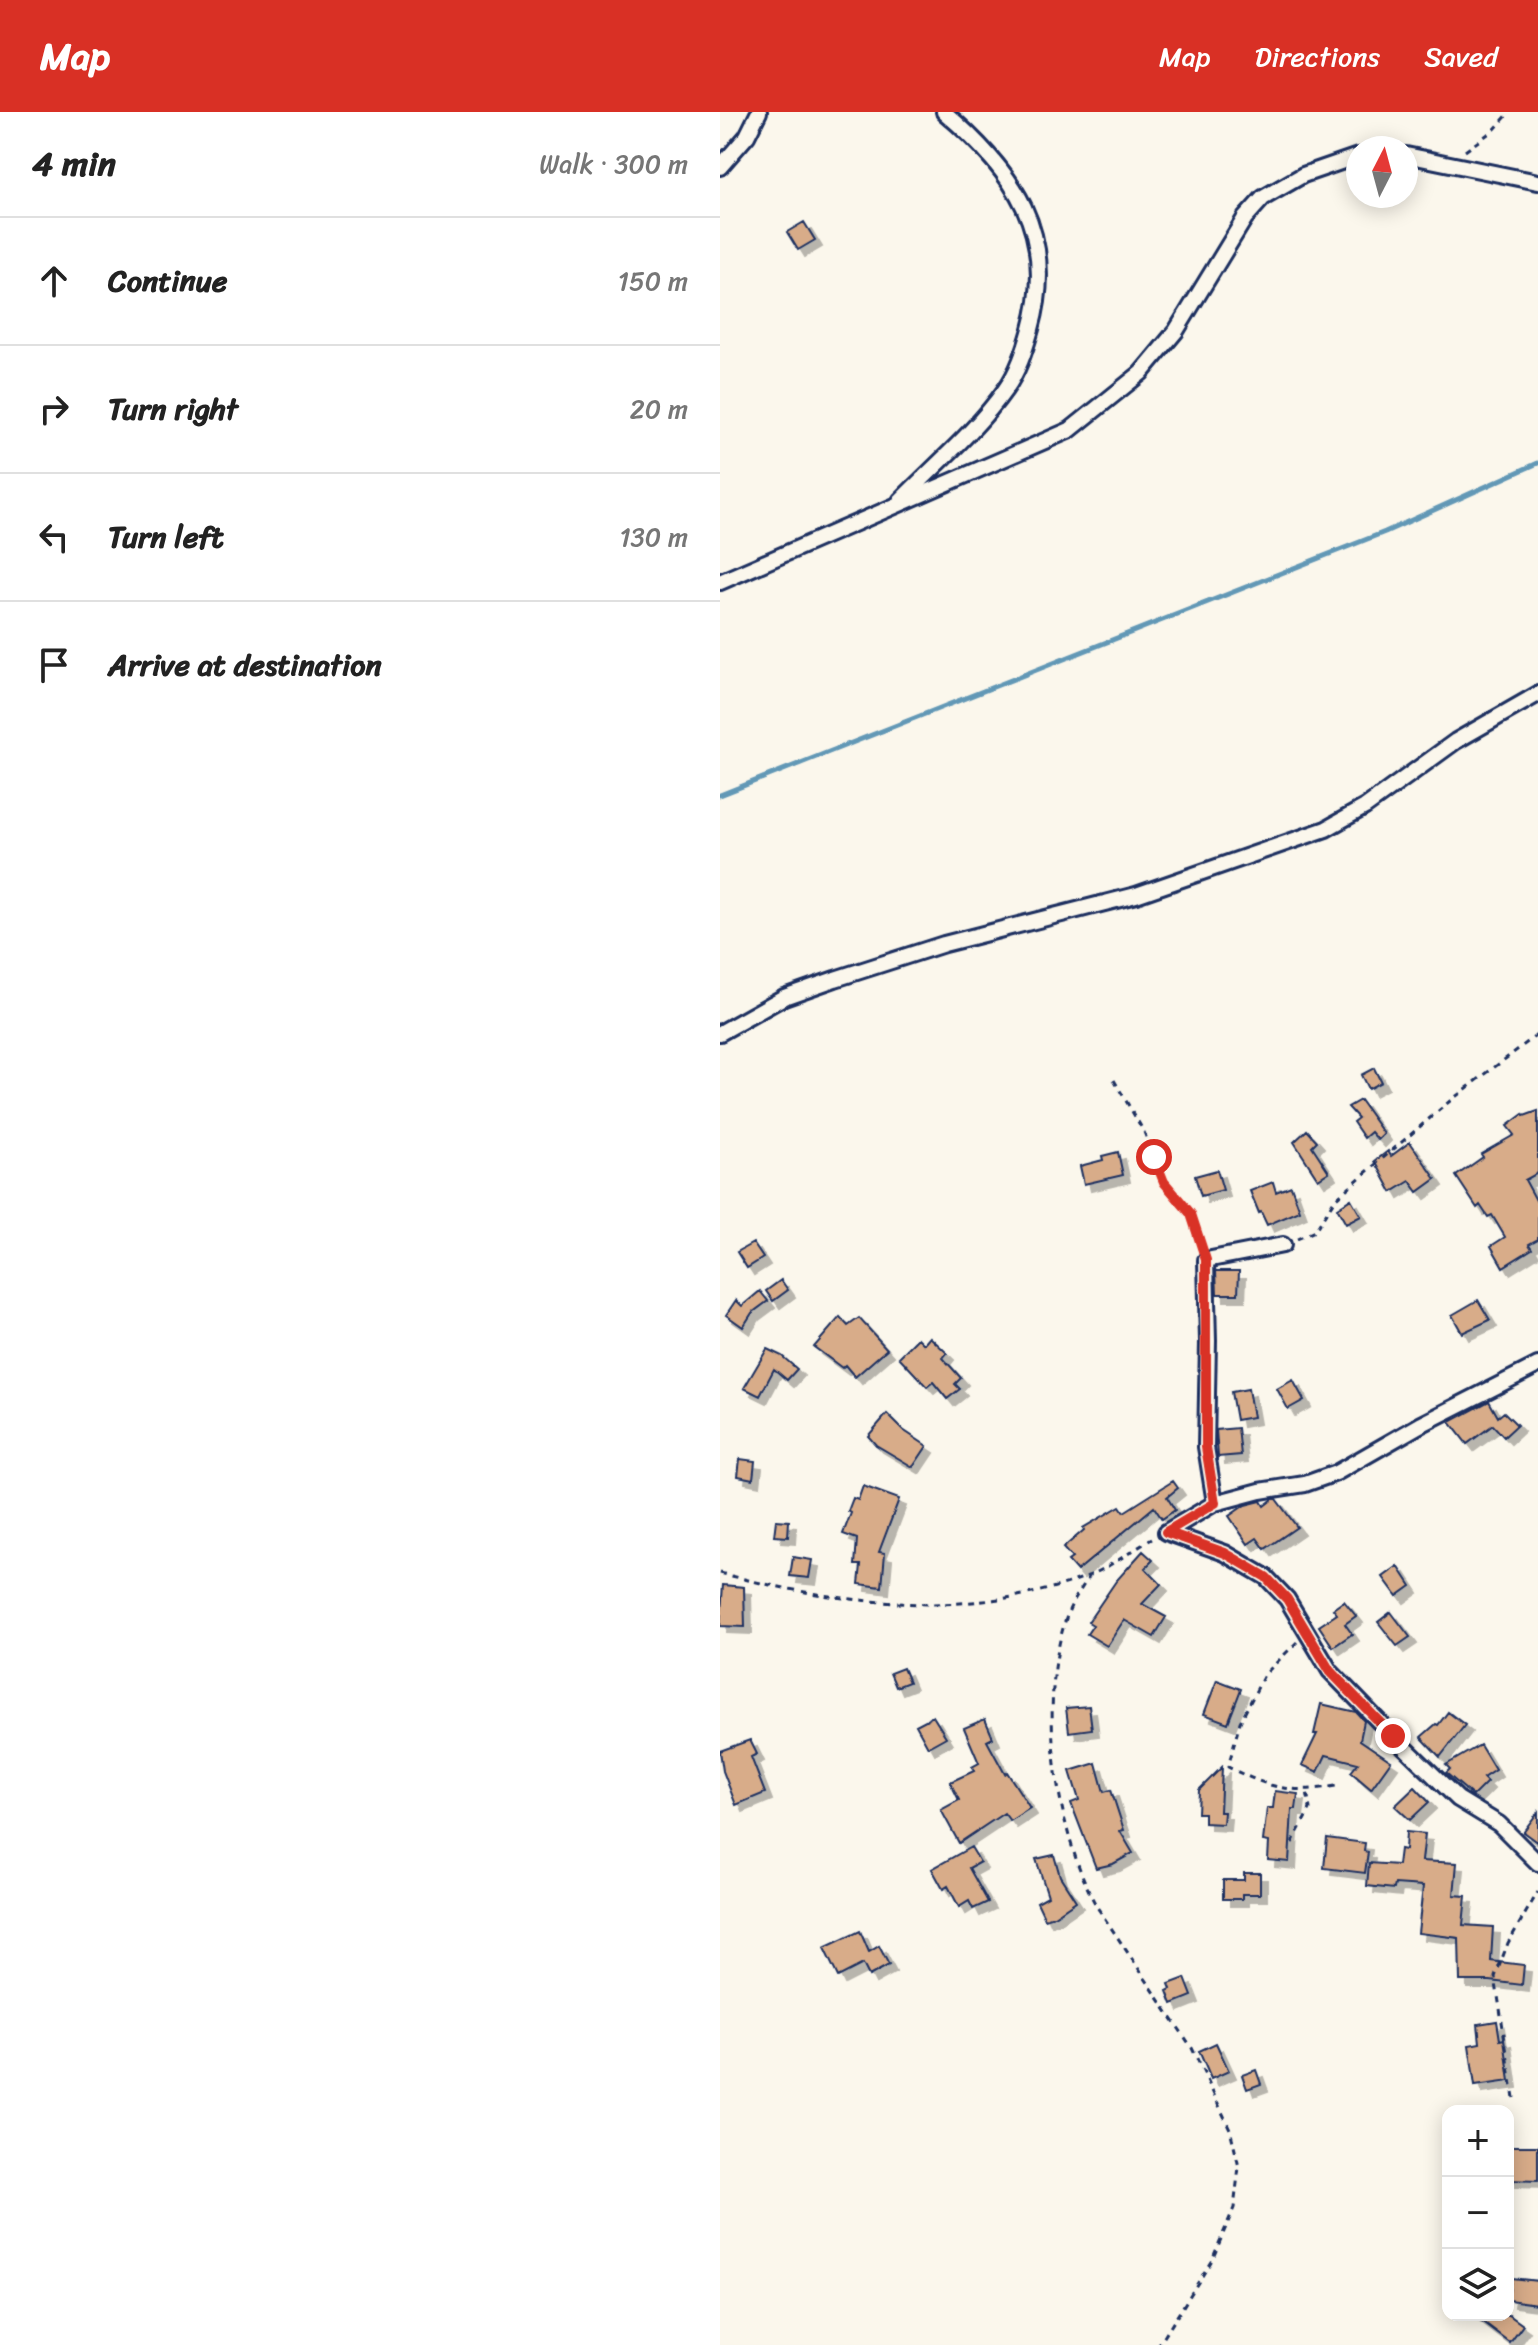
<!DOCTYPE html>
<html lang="en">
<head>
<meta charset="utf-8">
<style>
  :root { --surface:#fff; --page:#f2f2f2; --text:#222; --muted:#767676; --line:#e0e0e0; --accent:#d93025 }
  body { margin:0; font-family:Sriracha,sans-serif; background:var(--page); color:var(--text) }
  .controls { position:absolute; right:24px; bottom:24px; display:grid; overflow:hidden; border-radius:16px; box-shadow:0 4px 20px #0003 }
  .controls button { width:72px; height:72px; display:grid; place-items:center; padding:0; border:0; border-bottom:2px solid var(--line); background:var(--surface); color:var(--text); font:40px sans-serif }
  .compass { position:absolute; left:626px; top:24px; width:72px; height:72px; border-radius:50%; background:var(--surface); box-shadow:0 4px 20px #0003; rotate:6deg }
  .stop { position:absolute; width:24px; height:24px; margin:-18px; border:6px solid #d93025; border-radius:50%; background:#fff }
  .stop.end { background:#d93025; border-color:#fff; box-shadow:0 2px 8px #0008 }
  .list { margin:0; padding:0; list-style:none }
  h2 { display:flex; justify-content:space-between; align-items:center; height:104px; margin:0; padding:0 32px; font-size:34px }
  h2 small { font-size:26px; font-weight:400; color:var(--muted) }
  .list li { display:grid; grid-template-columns:52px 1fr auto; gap:24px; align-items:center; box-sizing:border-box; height:128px; padding:0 32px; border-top:2px solid var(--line) }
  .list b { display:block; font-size:30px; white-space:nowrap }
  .list em { font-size:26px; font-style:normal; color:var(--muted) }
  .icon { flex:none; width:44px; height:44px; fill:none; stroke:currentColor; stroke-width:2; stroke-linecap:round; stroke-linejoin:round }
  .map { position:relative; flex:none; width:818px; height:2233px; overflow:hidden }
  header { display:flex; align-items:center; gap:48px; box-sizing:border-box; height:112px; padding:0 40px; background:var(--accent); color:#fff }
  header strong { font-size:38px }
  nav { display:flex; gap:44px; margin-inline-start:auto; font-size:28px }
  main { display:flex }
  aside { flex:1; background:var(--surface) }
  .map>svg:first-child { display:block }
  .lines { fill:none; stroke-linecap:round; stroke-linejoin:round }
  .stream { stroke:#6298b6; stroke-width:5 }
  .building { fill:#d8ac89; stroke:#1b2f5e; stroke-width:2; filter:url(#shadow) }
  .street-casing { stroke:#1b2f5e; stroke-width:20 }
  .path { stroke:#1b2f5e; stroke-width:3; stroke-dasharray:6 6; stroke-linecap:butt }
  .street { stroke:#fbf7ec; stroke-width:14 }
  .route { stroke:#d93025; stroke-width:10 }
</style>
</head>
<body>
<header>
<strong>Map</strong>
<nav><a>Map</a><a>Directions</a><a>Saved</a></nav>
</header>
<main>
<aside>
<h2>4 min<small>Walk · 300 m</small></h2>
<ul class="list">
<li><svg class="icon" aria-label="ahead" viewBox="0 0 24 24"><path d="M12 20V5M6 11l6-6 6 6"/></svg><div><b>Continue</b></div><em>150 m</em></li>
<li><svg class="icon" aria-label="right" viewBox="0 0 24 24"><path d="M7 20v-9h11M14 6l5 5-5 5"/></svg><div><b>Turn right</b></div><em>20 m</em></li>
<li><svg class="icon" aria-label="left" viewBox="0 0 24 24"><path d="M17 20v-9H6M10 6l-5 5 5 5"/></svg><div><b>Turn left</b></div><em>130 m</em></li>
<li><svg class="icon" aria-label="arrive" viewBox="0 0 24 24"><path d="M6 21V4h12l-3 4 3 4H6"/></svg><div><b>Arrive at destination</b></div></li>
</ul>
</aside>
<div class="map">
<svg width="818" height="2233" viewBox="0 0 818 2233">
  <defs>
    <filter id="shadow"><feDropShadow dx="7" dy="7" stdDeviation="0" flood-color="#0004"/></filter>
  </defs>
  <rect width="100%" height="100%" fill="#fbf7ec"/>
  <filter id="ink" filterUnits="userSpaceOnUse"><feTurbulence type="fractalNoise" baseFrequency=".0125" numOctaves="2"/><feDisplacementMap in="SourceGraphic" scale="16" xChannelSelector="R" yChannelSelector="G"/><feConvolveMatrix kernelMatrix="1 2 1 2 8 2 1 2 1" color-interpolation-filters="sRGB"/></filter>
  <g filter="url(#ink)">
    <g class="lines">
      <!-- stream -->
      <path class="stream" d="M0,683L665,420L818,351"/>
    </g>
    <!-- building -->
    <path class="building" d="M84,110L95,128L78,138L67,120Z
      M654,956L661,970L648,977L641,963Z
      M640,988L664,1022L658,1028L651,1020L644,1026L633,1010L638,1006L628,995Z
      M818,999V1061L805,1068L818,1092V1127L809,1132L812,1137L783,1155L771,1134L785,1125L772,1103L768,1105L760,1093L757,1096L736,1064L763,1045L761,1042L794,1023L787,1014L803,1002L804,1004Z
      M587,1018L597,1029L592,1034L609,1060L598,1067L574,1030Z
      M690,1030L716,1067L698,1080L690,1069L672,1080L655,1049L668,1039L671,1044Z
      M398,1040L403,1063L364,1072L360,1054L383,1048L382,1044Z
      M497,1058L503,1078L481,1084L475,1064Z
      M553,1070L556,1080L571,1074L580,1099L547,1113L541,1100L539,1101L530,1079Z
      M631,1087L641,1104L626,1112L617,1096Z
      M33,1131L43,1146L27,1156L17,1140Z
      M496,1159H519L518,1182H497Z
      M61,1168L68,1178L53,1189L46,1179Z
      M40,1179L48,1189L32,1201L23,1215L6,1203L16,1188L22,1194Z
      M758,1188L770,1208L742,1221L732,1203Z
      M120,1205L128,1214L139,1206L167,1237L135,1265L125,1253L122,1256L94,1235Z
      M210,1225L227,1241L223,1246L241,1266L235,1272L240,1277L227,1287L213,1270L207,1275L179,1245L198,1226L204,1232Z
      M47,1237L62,1244L77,1257L67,1268L54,1257L40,1284L24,1276Z
      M573,1268L584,1288L568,1297L557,1277Z
      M528,1277L533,1305L516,1308L511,1280Z
      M769,1289L778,1305L784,1300L797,1313L784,1325L773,1313L747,1332L730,1310Z
      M167,1302L183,1318L207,1334L193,1355L156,1333L148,1324Z
      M518,1316L521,1343L498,1345L496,1318Z
      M20,1347L35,1349L33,1367L18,1364Z
      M453,1369L458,1376L447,1385L455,1398L442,1407L434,1395L357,1459L348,1449L352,1446L343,1436L364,1418L363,1416L400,1394L404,1400Z
      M143,1374L179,1387L159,1440L165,1441L162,1475L139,1472L141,1453H135L137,1427L123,1422L131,1401L128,1399L133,1386L138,1388Z
      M553,1387H556L577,1415L545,1437L537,1426L528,1432L509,1404L525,1393L541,1389L544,1394Z
      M56,1408L69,1409L68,1425L54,1424Z
      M423,1439L433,1448L425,1456L441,1472L422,1492L446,1505L434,1525L404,1508L387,1534L367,1522L373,1513L368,1510L396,1469Z
      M73,1445L92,1448L89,1466L70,1464Z
      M678,1454L691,1474L677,1484L663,1465Z
      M3,1473L24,1475L25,1515L0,1514Z
      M624,1489L636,1504L625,1512L632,1522L613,1535L599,1514L617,1502L613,1497Z
      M671,1500L690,1525L677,1534L658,1510Z
      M183,1556L189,1570L176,1575L170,1561Z
      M497,1568L521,1577L508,1611L484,1602Z
      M601,1592L636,1600L644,1609L640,1628L671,1649L651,1677L631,1660L638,1651L606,1643L598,1660L582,1653L597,1622H594Z
      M369,1594L372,1617L349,1620L346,1596Z
      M728,1600L745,1613L720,1645L701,1625L716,1612L718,1613Z
      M213,1604L226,1625L208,1635L196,1613Z
      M265,1607L273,1626L267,1629L285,1662L287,1660L310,1696L290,1709L284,1701L239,1731L221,1698L239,1688L230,1670L254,1659L252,1655L259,1651L244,1616Z
      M30,1628L37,1642L31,1645L45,1681L16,1693L3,1659L0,1639Z
      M760,1633L775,1658L763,1666L767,1670L753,1684L726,1661L730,1657L726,1653Z
      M376,1651L384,1680L391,1678L404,1718L400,1719L413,1741L393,1752L376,1756L351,1691L359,1688L350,1659Z
      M502,1655L500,1700H504L503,1712L484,1711V1701H478L479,1678Z
      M695,1675L709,1690L690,1708L675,1694Z
      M555,1679L578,1682L576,1697H572L569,1750L548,1748L549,1730L543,1729L547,1696H553Z
      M818,1700V1731L803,1720Z
      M686,1720L705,1722L702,1749L737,1751L734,1783L746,1784L743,1813L773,1815L771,1849L804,1853L802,1873L770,1869H740L739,1826L698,1821L703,1774L675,1772L674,1777L647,1774L649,1751L678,1753L680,1737L685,1738Z
      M607,1726L645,1731L644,1739L648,1740L645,1761L604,1756Z
      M251,1735L260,1750L249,1756L268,1790L253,1797L249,1789L239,1795L228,1774L223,1777L212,1757Z
      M334,1743L340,1764L356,1789L334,1804L325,1807L317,1790L328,1784L316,1747Z
      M524,1761H540V1782H522V1787H503V1768H524Z
      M140,1819L149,1840L159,1834L169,1853L149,1864L143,1852L118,1865L104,1836Z
      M465,1866L472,1884L452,1892L447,1879L451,1877L449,1872Z
      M777,1909L780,1928L784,1927L790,1969L755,1974L749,1933L760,1931L758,1912Z
      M496,1931L509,1959L491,1967L479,1939Z
      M536,1958L541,1972L527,1977L522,1963Z
      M788,2034H818V2069L788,2068Z
      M791,2166L818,2169V2192L788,2188Z
      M753,2203H789L803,2213L790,2231Z"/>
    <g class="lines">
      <defs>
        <path id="street" d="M686,43L818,70
          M0,55L27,24L39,0
          M180,389C215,353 256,319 285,278C298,260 305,238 311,217C338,122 294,59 224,0
          M0,470L350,318L421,261L456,219L525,106L543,86L583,63L638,44
          M0,921L64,885L115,867L224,832L416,783L606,717L645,695L736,629L818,582
          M495,1391L486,1335L488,1229L486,1148L563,1133
          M446,1420L505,1441L546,1465L567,1487L610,1559L673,1624L738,1687L779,1712L818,1751
          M446,1420L495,1391L540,1379L585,1372L616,1361L700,1313L818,1253"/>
      </defs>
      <!-- street casing -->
      <use href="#street" class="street-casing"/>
      <!-- path -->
      <path class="path" d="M745,39L775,17L790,0
        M394,968L424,1020L444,1070L471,1102L481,1133
        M577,1127L595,1119L615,1087L730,989L818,922
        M0,1461C119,1492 250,1510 368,1464C390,1455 411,1439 432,1427
        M370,1463C363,1475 353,1487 348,1501C317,1585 334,1716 377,1795L472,1936L510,2017L519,2055L514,2096L492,2148L439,2233
        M577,1530L544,1563L520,1610L508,1655C550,1676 569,1682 616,1674
        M572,1731L590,1697L587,1679
        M794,1986L775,1865L788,1831L818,1780"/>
      <!-- street -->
      <use href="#street" class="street"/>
    </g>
  </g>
  <g class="lines" filter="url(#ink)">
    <!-- route -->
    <path class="route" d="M434,1045L444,1070L471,1102L486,1148V1335L495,1391L446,1420L505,1441L546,1465L567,1487L610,1559L673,1624"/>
  </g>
</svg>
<div class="controls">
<button>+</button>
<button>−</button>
<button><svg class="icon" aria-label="layers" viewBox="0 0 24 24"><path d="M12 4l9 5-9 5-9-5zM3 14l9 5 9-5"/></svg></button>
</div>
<svg class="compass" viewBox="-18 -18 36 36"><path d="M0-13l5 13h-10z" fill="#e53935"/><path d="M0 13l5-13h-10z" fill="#767676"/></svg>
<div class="stop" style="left:434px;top:1045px"></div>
<div class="stop end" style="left:673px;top:1624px"></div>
</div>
</main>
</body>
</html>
